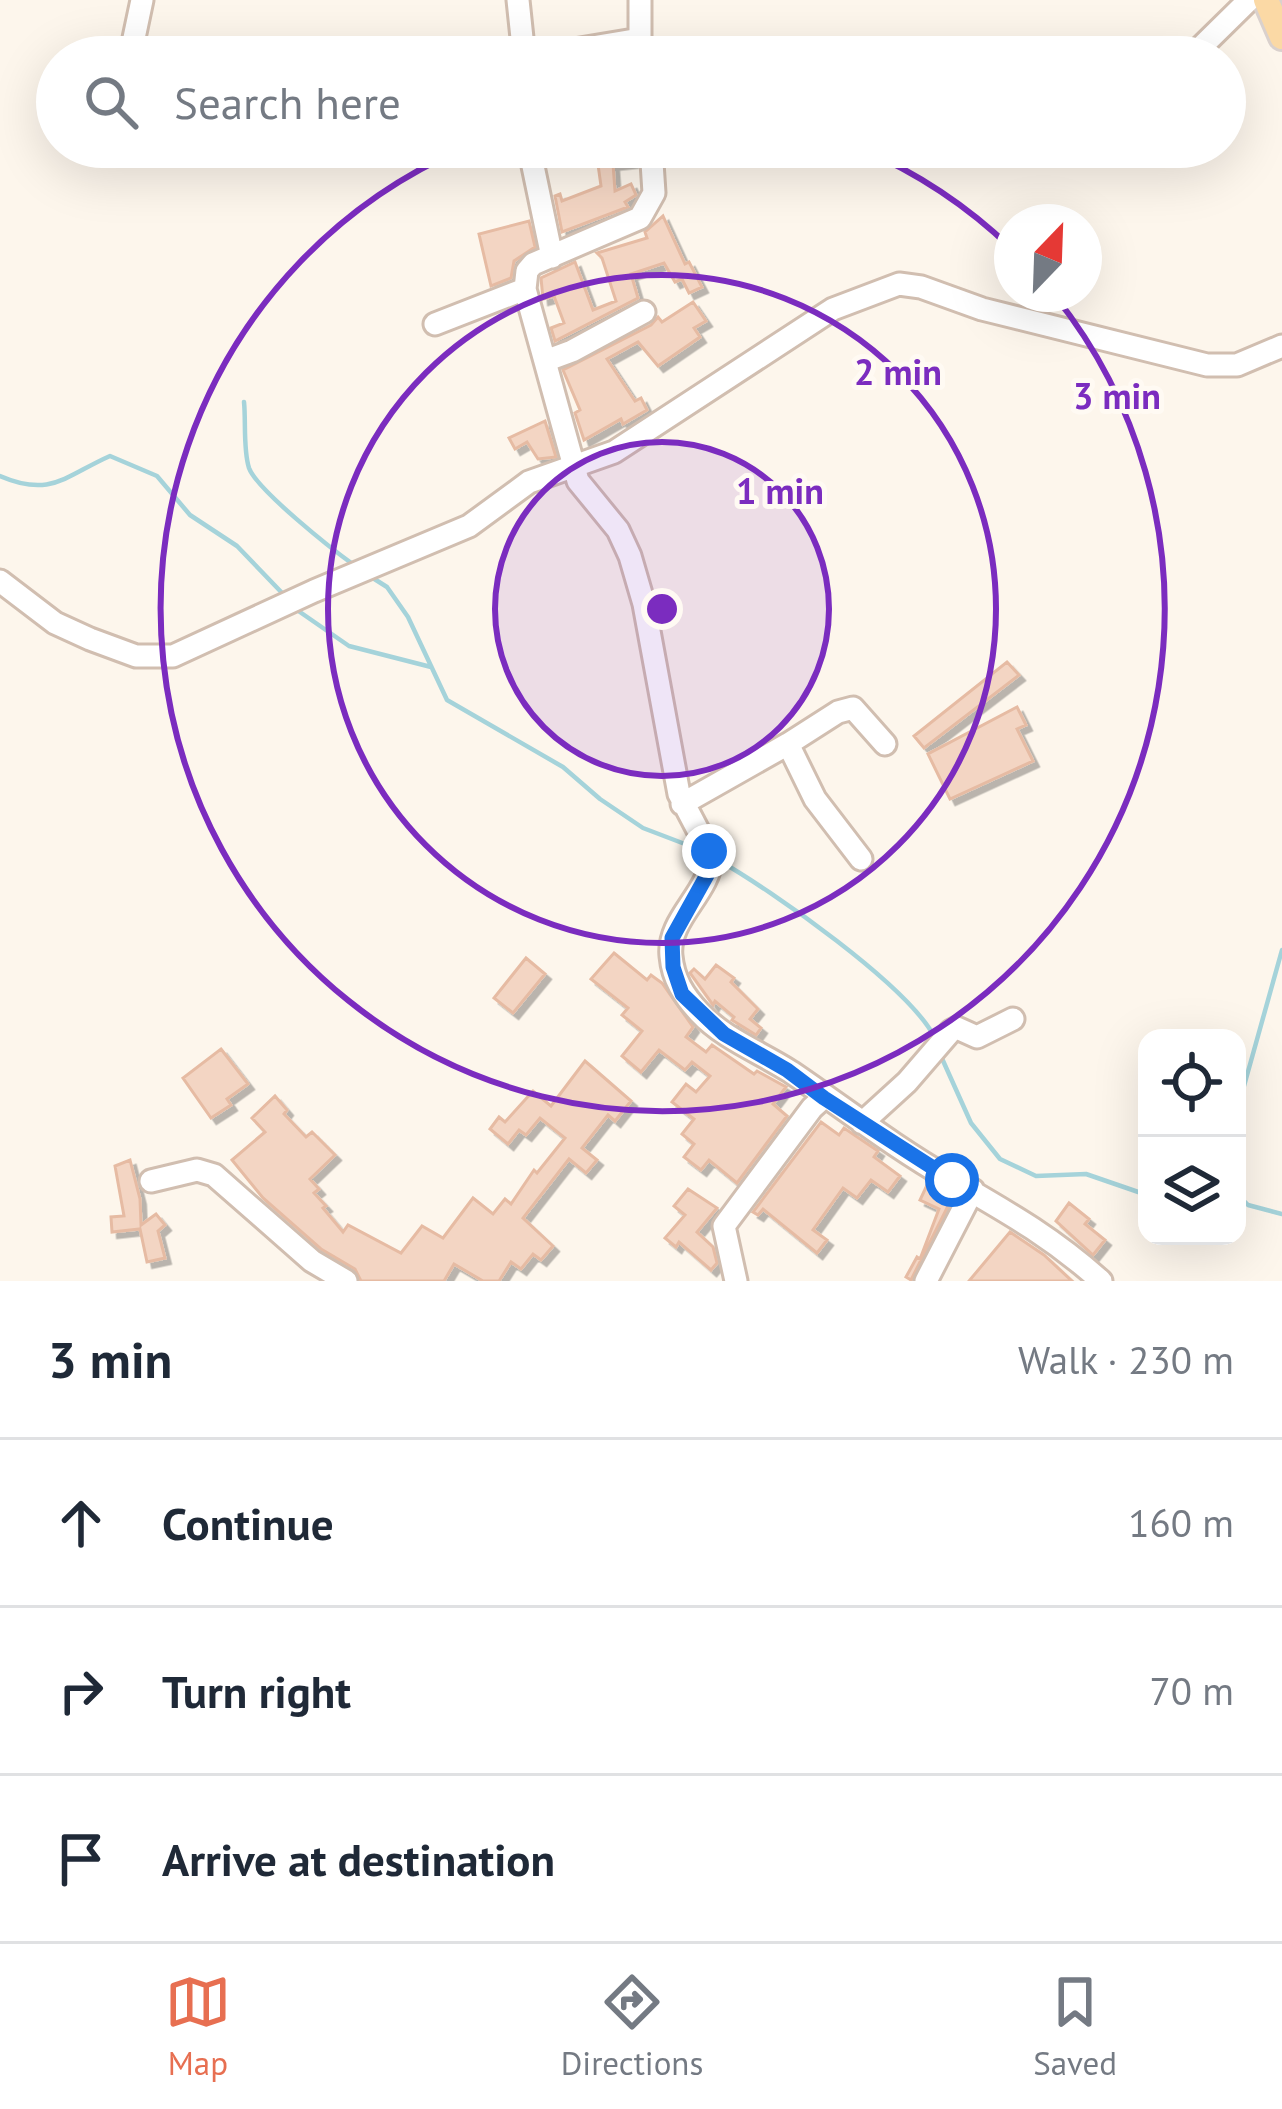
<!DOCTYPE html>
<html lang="en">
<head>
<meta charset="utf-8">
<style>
  :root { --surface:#fff; --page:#f2f2f3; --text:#1f2937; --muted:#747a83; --line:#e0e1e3; --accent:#e76f51 }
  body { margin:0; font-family:"PT Sans",sans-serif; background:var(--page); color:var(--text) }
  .controls { position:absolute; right:36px; bottom:36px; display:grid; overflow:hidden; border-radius:24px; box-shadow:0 12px 48px #0002 }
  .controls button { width:108px; height:108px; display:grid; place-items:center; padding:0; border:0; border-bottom:3px solid var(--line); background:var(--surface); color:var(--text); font:60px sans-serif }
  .compass { position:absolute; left:994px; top:204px; width:108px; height:108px; border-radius:50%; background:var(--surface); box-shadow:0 12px 48px #0002; rotate:23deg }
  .stop { position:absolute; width:36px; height:36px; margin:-27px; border:9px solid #1a73e8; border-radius:50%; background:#fff }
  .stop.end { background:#1a73e8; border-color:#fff; box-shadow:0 3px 12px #0008 }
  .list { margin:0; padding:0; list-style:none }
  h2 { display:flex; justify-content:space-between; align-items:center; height:156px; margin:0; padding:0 48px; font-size:51px }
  h2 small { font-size:39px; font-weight:400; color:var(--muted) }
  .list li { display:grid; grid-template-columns:78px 1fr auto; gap:36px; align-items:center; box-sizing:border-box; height:168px; padding:0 48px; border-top:3px solid var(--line) }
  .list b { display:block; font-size:45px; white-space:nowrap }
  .list em { font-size:39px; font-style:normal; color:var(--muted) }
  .icon { flex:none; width:66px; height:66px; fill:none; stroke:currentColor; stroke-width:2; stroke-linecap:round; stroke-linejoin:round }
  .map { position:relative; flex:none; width:1282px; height:1281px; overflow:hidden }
  .search { position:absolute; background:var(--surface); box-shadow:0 12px 48px #0002; left:36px; right:36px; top:36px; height:132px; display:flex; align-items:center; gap:30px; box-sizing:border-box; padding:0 42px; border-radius:66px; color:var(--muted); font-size:45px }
  .sheet { height:660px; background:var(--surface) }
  nav { display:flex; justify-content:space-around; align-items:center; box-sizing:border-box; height:168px; border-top:3px solid var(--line); background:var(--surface); font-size:33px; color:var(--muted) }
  nav a { display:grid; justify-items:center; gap:6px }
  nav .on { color:var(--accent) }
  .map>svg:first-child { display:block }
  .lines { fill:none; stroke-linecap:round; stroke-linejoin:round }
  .stream { stroke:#a5d3da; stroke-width:4.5 }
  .building { fill:#f3d5c3; stroke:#e6bba3; stroke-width:3; filter:url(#shadow) }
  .minor-casing { stroke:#d1beb0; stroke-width:27 }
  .major-casing { stroke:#dad1cd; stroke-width:30 }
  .minor { stroke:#fff; stroke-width:21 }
  .major { stroke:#fbd9a5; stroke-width:24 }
  .route { stroke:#1a73e8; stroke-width:15 }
  .ring { fill:none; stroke:#7b2cbf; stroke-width:6 }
  .centre { fill:#7b2cbf; stroke:#fffaf3; stroke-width:6 }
  .ring-label { font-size:36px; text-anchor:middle; font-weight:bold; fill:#7b2cbf; stroke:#fffaf3; stroke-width:10; stroke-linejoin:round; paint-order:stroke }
</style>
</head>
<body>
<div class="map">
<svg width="1282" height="1281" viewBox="0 0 1282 1281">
  <defs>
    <filter id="shadow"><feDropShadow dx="5.5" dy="5.5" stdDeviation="0" flood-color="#0004"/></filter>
  </defs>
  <rect width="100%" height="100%" fill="#fdf6ec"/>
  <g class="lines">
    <!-- stream -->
    <path class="stream" d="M244,402C246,421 243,450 249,468C257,490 333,550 354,565
      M0,476C51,498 65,476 110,456L157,476L190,515L237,546L285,596
      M368,575L387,587L408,617L447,700L563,767L600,799L643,828L698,849
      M297,610L349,646L431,667
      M718,860C771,890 909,986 935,1038
      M940,1054L971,1123L1000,1159L1036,1176L1086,1174L1147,1195
      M1237,1111L1282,950
      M1237,1194L1248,1205L1282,1214"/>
  </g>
  <!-- building -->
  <path class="building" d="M631,147L632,162L613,164L615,191L631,184L636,195L625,202L628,207L562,232L555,196L560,194L562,201L601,186L596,150Z
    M663,216L685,264L689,262L702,287L689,293L682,279L675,282L664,263L631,274L638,298L555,341L551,328L564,323L554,296L543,299L541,278L575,262L593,310L616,301L602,258L597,253L647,238L645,232Z
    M529,221L535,247L514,261L511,278L491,286L479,234Z
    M693,302L706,321L694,328L700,337L658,366L638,342L607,359L635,401L641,398L647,410L623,424L621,419L584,440L575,413L580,410L563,370L651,325L658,317L662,322Z
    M545,421L556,457L538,459L527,442L515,449L509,438Z
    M1007,662L1019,675L924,748L914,736Z
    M1017,707L1026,725L1017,729L1033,761L950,799L928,754Z
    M614,953L647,980L651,975L662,983L693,1027L686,1037L706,1052L712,1045L754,1074L757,1071L786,1087L773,1104L787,1116L737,1183L709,1160L701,1170L684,1157L694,1144L682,1134L694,1119L672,1102L686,1084L696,1092L710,1076L692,1062L685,1070L659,1050L641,1072L622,1056L642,1031L622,1015L628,1008L591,979Z
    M526,958L545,974L513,1013L494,998Z
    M716,965L734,978L731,982L758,1009L750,1019L761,1028L756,1035L732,1020L734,1017L715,1001L713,1005L690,973L694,969L705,979Z
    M221,1049L248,1084L227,1099L231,1105L211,1118L183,1078Z
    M585,1061L631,1101L615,1121L608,1115L582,1148L597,1160L586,1173L569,1159L523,1218L553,1246L541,1260L533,1254L521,1269L511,1262L499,1281H483L454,1264L444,1281H361L355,1269L321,1249L263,1198L232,1160L265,1132L252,1118L275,1096L287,1110L284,1114L306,1137L312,1132L335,1155L310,1179L319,1189L314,1193L326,1206L323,1208L343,1232L348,1225L401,1253L422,1226L443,1238L473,1198L493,1214L505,1199L511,1204L534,1170L537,1173L565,1138L540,1118L526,1135L519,1130L508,1144L490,1129L499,1117L505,1122L533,1091L551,1106Z
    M821,1122L839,1135L844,1128L878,1151L874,1157L900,1176L888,1192L871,1180L857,1198L843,1188L813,1230L827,1240L817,1253L763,1209L758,1215L753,1212Z
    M130,1160L140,1199L141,1225L156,1214L165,1225L158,1231L165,1258L147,1262L140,1229L112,1232L111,1217L124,1216L115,1166Z
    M928,1183L952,1198L911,1280L906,1277L917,1257L920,1259L939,1209L920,1200Z
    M688,1189L717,1208L697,1232L713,1247L717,1263L711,1270L679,1242L676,1247L665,1238L685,1215L674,1206Z
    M1069,1203L1089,1219L1085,1224L1105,1240L1093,1255L1056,1221Z
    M1010,1232L1044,1255L1072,1281H969Z"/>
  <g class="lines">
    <defs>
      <path id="minor" d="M518,0L524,57
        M640,0V57
        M130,57L142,0
        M532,57L640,39
        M1191,57L1249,0
        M529,147L552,257
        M651,147L654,193L640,218L533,264L527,271L525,289L578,481L618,530L630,556L644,604L679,794L712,857C709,894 667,919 671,956C673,979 684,996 699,1012C724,1039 760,1052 791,1072C844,1108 894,1147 950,1179C1007,1212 1052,1237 1101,1281
        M435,324L525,289
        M545,361L572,351L644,312
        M0,581L55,623L90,639L136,656H173L314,591L469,526L529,482L614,452L833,309L899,284L921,287L982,309L1207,365H1237L1282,346
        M788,744L838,712L853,708L885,744
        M682,804L788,744L815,799L861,859
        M862,1123L907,1082L951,1031L957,1028L977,1037L1013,1019
        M151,1181L197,1170L214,1175L312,1261L346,1281
        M736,1281L724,1226L812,1108L823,1098
        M926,1281L973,1190"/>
      <path id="major" d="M1266,0L1282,37"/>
    </defs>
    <!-- minor casing -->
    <use href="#minor" class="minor-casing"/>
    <!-- major casing -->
    <use href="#major" class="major-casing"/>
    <!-- minor -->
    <use href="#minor" class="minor"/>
    <!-- major -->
    <use href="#major" class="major"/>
  </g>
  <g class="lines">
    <!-- route -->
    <path class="route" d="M709,851L712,866L672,938L673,967L682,994L724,1034L787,1070L824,1098L952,1180"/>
  </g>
  <!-- distance rings -->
  <circle cx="662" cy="609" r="167" fill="#7b2cbf" fill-opacity=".12"/>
  <g class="ring">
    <circle cx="662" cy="609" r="167"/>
    <circle cx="662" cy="609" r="334"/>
    <path d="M862 149A502 502 0 0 1 1011 248M1055 296A502 502 0 1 1 462 149"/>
  </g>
  <circle cx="662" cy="609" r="18" class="centre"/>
  <g class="ring-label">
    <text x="898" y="385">2 min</text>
    <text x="1117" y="409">3 min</text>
    <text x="780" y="504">1 min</text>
  </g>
</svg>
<div class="controls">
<button><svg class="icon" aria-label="locate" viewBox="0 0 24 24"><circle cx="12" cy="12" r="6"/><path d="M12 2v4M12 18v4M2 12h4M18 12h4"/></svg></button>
<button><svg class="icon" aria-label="layers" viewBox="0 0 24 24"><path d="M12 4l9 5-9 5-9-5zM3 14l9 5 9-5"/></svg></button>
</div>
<svg class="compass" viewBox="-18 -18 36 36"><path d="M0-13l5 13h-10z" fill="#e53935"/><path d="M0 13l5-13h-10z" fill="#747a83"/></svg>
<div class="stop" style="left:952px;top:1180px"></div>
<div class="stop end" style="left:709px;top:851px"></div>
<div class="search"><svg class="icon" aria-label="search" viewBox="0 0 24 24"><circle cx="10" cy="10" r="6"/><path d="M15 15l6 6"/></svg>Search here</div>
</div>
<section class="sheet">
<h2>3 min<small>Walk · 230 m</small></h2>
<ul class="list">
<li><svg class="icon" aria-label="ahead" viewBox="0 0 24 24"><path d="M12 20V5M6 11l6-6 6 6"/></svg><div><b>Continue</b></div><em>160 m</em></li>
<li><svg class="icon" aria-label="right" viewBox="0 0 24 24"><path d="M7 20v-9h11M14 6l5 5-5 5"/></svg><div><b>Turn right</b></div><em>70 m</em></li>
<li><svg class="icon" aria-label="arrive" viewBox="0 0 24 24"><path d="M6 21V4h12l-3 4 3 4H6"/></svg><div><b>Arrive at destination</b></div></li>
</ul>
</section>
<nav>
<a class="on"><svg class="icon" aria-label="map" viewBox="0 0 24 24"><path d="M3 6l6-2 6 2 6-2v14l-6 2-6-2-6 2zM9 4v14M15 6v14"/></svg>Map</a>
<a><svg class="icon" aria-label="directions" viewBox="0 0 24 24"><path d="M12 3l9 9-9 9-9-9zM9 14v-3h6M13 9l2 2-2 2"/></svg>Directions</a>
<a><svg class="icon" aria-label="saved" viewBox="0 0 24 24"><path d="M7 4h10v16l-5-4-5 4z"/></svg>Saved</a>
</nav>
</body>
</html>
